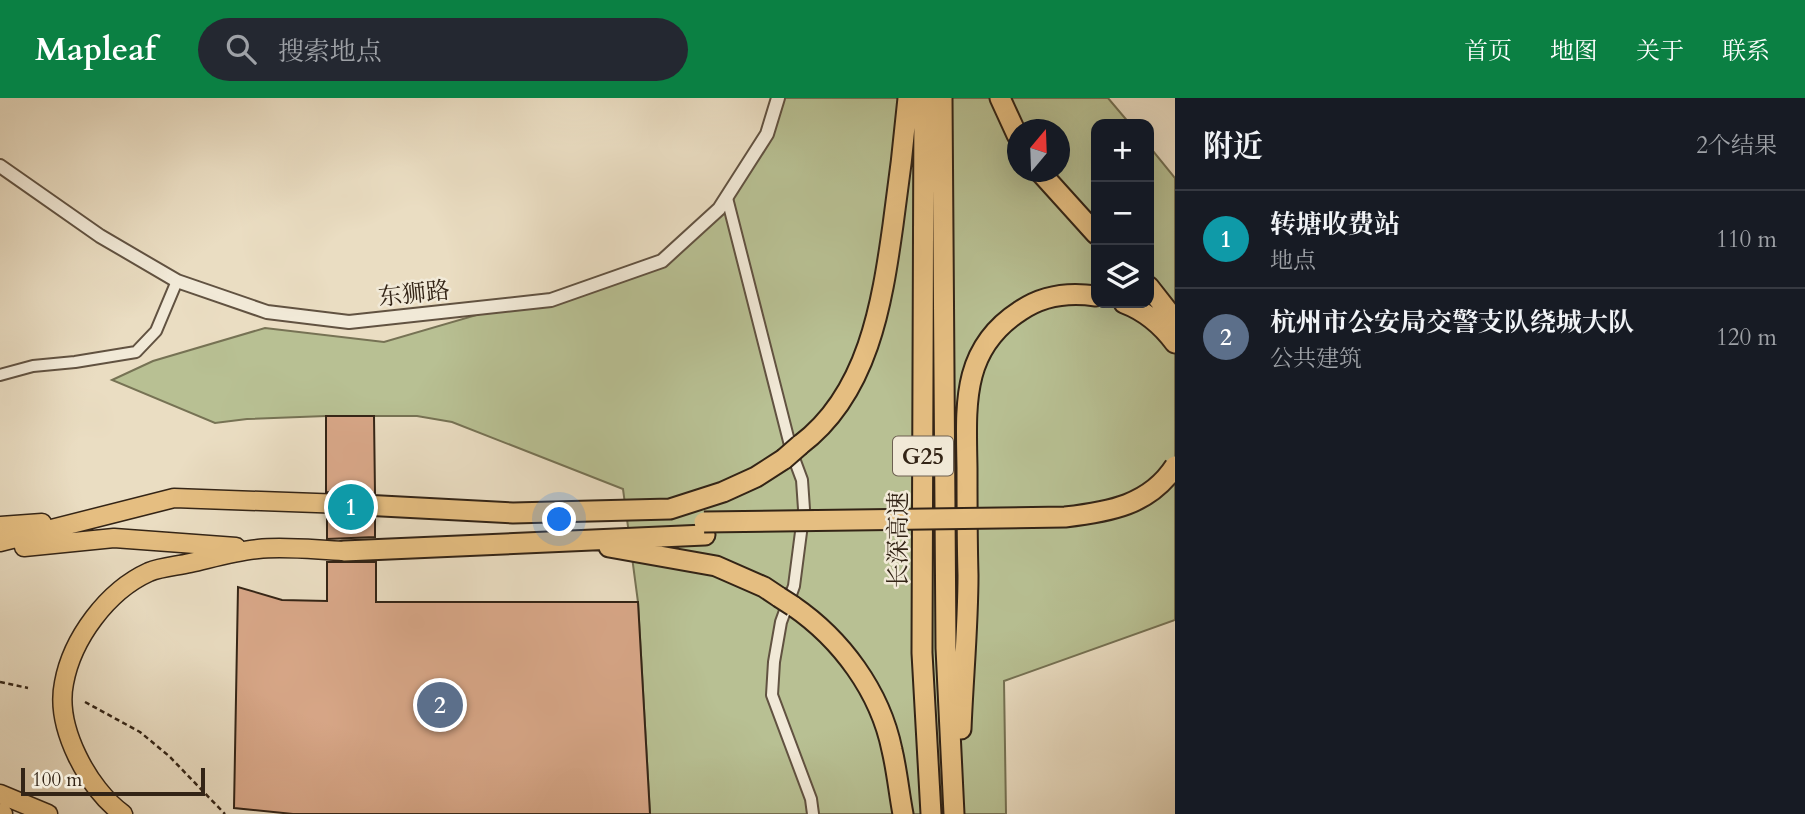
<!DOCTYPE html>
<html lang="zh">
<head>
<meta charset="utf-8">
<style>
  :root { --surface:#171b24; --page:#242831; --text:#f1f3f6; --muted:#9ea1a6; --line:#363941; --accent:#0b8043 }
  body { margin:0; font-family:Cardo,"Noto Serif SC",serif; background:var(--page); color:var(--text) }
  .controls { position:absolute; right:21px; top:21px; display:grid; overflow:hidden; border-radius:14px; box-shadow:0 7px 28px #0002 }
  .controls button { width:63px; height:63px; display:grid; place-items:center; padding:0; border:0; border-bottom:2px solid var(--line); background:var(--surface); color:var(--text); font:35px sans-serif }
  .compass { position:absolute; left:1007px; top:21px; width:63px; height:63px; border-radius:50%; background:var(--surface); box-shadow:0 7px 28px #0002; rotate:19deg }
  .scale { position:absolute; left:21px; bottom:18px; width:184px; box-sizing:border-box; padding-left:7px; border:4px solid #332416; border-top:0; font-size:19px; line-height:24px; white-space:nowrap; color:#332416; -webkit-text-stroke:5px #f1e9d7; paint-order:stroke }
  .you { position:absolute; left:560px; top:422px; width:24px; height:24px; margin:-18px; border:5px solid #fff; border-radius:50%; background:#1a73e8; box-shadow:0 0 0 10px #1a73e833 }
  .badge { display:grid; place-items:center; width:46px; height:46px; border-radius:50%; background:var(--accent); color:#fff; font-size:23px; font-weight:700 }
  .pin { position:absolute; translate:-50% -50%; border:4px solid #fff; box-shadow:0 2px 7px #0006 }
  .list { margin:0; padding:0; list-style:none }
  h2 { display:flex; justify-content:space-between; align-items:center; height:91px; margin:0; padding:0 28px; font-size:30px }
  h2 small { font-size:23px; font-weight:400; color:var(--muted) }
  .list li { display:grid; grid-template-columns:46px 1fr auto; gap:21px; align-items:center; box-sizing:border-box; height:98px; padding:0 28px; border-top:2px solid var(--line) }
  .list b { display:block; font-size:26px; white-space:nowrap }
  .list p { margin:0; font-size:23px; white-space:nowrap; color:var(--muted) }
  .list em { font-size:23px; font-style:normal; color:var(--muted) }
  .icon { flex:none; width:38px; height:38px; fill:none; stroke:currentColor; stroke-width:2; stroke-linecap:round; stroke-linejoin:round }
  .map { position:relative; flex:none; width:1175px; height:716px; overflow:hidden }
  header { display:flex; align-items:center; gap:42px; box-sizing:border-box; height:98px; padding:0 35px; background:var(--accent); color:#fff }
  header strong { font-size:33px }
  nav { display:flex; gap:38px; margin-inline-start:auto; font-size:24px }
  .search { width:490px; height:63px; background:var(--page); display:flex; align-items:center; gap:18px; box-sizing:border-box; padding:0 24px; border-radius:38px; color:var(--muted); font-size:26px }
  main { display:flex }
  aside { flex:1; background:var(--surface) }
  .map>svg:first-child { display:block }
  .green { fill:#b8c093; stroke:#767254; stroke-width:2; fill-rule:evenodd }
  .building { fill:#d8a788; stroke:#332416; stroke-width:2 }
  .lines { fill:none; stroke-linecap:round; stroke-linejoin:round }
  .minor-casing { stroke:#615241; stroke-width:14 }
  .tertiary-casing { stroke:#615241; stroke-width:16 }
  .trunk-casing { stroke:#332416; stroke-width:21 }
  .motorway-casing { stroke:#332416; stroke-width:23 }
  .path { stroke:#332416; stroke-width:2.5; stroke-dasharray:5 3.5; stroke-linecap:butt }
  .minor { stroke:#f1e9d7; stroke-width:10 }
  .tertiary { stroke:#f1e9d7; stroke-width:12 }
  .trunk { stroke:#e5be81; stroke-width:18 }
  .motorway { stroke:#e5be81; stroke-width:19 }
  .motorway-bridge-casing { stroke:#332416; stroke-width:23; stroke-linecap:butt }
  .motorway-bridge { stroke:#e5be81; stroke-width:19 }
  .labels { text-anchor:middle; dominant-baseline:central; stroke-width:5; stroke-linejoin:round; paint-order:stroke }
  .shield { fill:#f1e9d7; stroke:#6c5f50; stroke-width:2 }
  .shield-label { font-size:23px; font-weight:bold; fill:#332416 }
  .street-label { font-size:24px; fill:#332416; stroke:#f1e9d7 }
</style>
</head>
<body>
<header>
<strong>Mapleaf</strong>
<div class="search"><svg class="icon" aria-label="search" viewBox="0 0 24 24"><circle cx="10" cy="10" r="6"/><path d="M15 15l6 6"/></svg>搜索地点</div>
<nav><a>首页</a><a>地图</a><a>关于</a><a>联系</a></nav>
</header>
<main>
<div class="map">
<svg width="1175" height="716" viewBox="0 0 1175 716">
  <rect width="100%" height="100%" fill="#eaddc2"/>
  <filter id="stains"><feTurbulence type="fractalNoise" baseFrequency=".00286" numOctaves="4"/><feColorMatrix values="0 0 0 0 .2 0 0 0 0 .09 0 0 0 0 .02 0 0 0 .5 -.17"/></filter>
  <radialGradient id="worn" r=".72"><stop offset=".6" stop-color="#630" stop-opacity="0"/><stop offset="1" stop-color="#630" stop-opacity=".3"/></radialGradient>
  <!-- green -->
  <path class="green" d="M774,0H1108L1130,26H1096V205H1149V48L1175,80V522L1004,583L1006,716H650L638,504L623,391L452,324L417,318H326L247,321L215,325L112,282L153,263L265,230L384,244L662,163L727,99L767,36ZM1017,32H1059V74H1017Z"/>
  <!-- building -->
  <path class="building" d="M326,318H374L375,395L326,394Z
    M327,417L375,420V439L327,441Z
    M327,464H376V504H638L650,716H293L234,710L238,489L282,502L327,503Z"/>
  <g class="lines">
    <defs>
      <path id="minor" d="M727,100L792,355L802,382L804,411L794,488L781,524L774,564L772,597L811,701L813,716
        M0,277L33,268L75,264L136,254L156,233L177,183"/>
      <path id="tertiary" d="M0,68L100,138L177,183L267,214L349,224L551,202L662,163L719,111L767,36L778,0"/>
      <path id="trunk" d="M0,428L42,425
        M0,444L174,400L344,406
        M24,449L114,440L236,449
        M0,696L48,716
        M0,715L3,716
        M123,716C88,691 55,629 64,585C72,541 107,493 149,474C161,469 177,468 190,465C212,460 236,453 258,451C286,448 316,452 344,453"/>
      <path id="motorway" d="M924,0L922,555L931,716
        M942,0L946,550L954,716
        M1000,0L1017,37
        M1040,74L1096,136
        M1149,189L1175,222
        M1124,205C1145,213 1161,226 1175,245
        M800,347C868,296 882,206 893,127C899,85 904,43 908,0
        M344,406L513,415L670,411L723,394L756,379L784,361
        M609,449L716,468L764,489L779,499
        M344,453L705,437
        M793,508C841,541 880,593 892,652C897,673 899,695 903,716
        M961,631C963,580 968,528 968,477C967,441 967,405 967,370C966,307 961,251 1020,213C1043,197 1069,194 1096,198"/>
    </defs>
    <!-- minor casing -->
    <use href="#minor" class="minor-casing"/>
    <!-- tertiary casing -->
    <use href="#tertiary" class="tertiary-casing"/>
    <!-- trunk casing -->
    <use href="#trunk" class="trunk-casing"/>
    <!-- motorway casing -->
    <use href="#motorway" class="motorway-casing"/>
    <!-- path -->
    <path class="path" d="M0,584L28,590
      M85,604L140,634L169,658L225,716"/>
    <!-- minor -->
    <use href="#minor" class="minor"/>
    <!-- tertiary -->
    <use href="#tertiary" class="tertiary"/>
    <!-- trunk -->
    <use href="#trunk" class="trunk"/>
    <!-- motorway -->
    <use href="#motorway" class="motorway"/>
    <defs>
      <path id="motorway-bridge" d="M784,361L800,347
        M704,424L1065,419C1109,414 1150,407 1175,368
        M779,499L793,508"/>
    </defs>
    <!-- motorway-bridge casing -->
    <use href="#motorway-bridge" class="motorway-bridge-casing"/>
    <!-- motorway-bridge -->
    <use href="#motorway-bridge" class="motorway-bridge"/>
  </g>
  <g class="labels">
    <!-- shield labels -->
    <rect class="shield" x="893" y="338.5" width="60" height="39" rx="5"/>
    <g class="shield-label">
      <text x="923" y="358">G25</text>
    </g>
    <!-- street labels -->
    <g class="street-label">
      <text transform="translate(414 196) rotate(-6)">东狮路</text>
      <text transform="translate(898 442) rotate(-90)">长深高速</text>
    </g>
  </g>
  <rect width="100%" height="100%" filter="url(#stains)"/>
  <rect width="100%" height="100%" fill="url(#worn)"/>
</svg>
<div class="controls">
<button>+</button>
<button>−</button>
<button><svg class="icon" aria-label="layers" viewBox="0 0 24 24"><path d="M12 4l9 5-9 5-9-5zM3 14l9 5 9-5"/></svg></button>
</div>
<svg class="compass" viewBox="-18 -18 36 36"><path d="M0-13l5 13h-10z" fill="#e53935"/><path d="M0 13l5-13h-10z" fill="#9ea1a6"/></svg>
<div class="scale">100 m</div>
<div class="you"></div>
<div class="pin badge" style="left:351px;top:409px;background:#0f9aa8">1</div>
<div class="pin badge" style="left:440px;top:607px;background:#5c6f8a">2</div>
</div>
<aside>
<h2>附近<small>2个结果</small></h2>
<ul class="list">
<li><span class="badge" style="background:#0f9aa8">1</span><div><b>转塘收费站</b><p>地点</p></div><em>110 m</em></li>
<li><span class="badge" style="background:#5c6f8a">2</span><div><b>杭州市公安局交警支队绕城大队</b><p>公共建筑</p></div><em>120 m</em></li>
</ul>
</aside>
</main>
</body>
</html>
